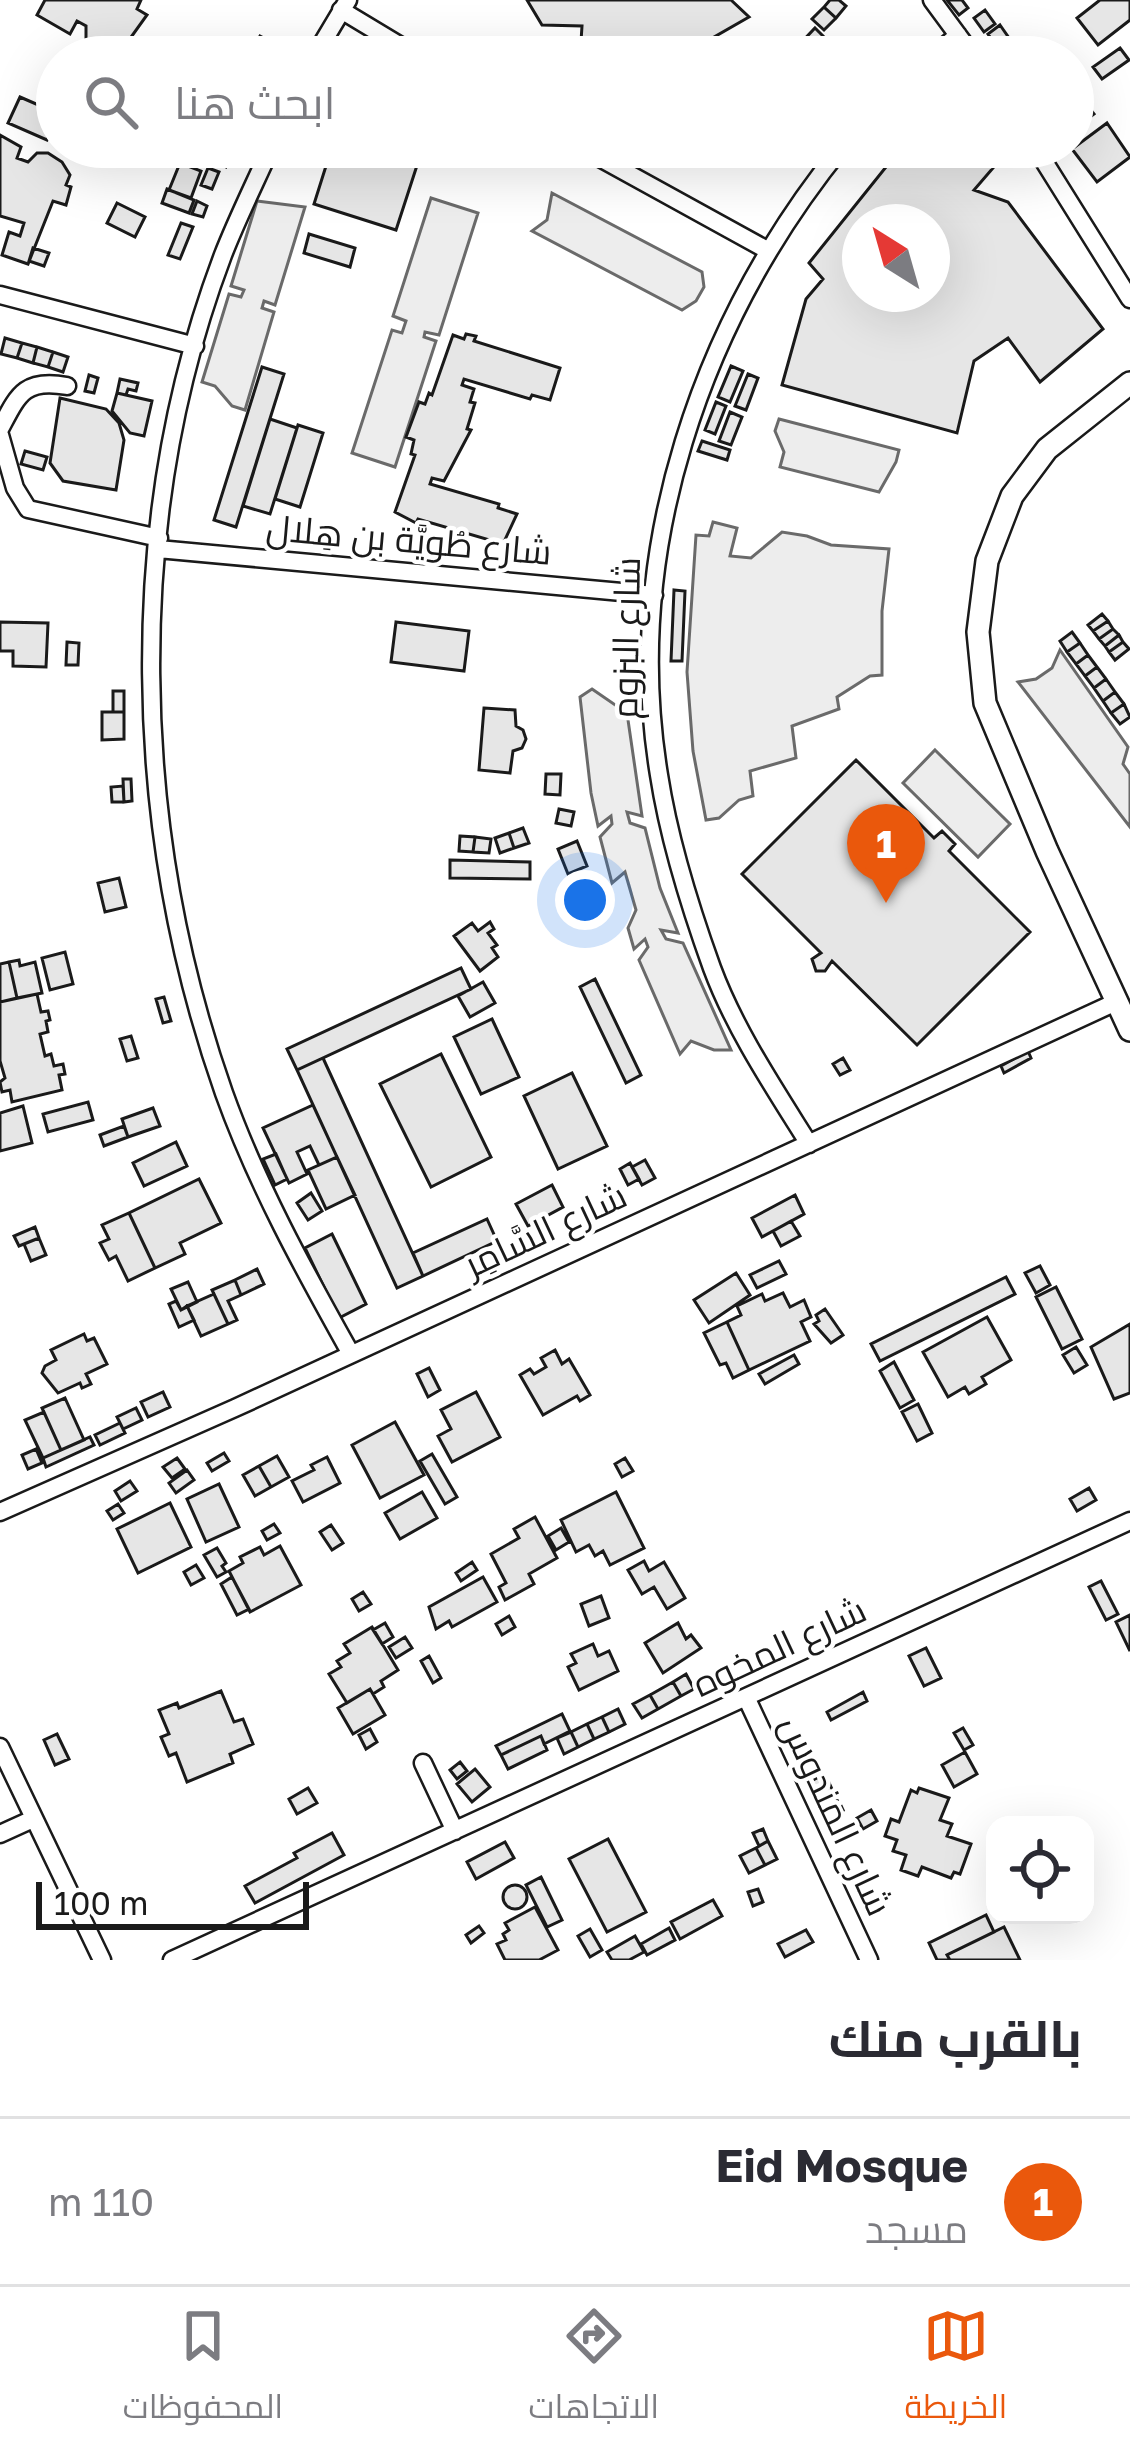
<!DOCTYPE html>
<html lang="ar">
<head>
<meta charset="utf-8">
<style>
  :root { --surface:#fff; --page:#f2f2f3; --text:#2b2b33; --muted:#7c7c81; --line:#e1e1e2; --accent:#ea580c }
  body { margin:0; font-family:"Golos Text",Cairo,sans-serif; background:var(--page); color:var(--text); direction:rtl }
  .controls { position:absolute; right:36px; bottom:36px; display:grid; overflow:hidden; border-radius:24px; box-shadow:0 12px 48px #0002 }
  .controls button { width:108px; height:108px; display:grid; place-items:center; padding:0; border:0; border-bottom:3px solid var(--line); background:var(--surface); color:var(--text); font:60px sans-serif }
  .compass { position:absolute; left:842px; top:204px; width:108px; height:108px; border-radius:50%; background:var(--surface); box-shadow:0 12px 48px #0002; rotate:323deg }
  .scale { position:absolute; left:36px; bottom:30px; width:273px; box-sizing:border-box; padding-left:12px; border:6px solid #1a1a1a; border-top:0; font-size:33px; line-height:42px; white-space:nowrap; color:#1a1a1a; -webkit-text-stroke:9px #fff; paint-order:stroke }
  .you { position:absolute; left:585px; top:900px; width:42px; height:42px; margin:-30px; border:9px solid #fff; border-radius:50%; background:#1a73e8; box-shadow:0 0 0 18px #1a73e833 }
  .badge { display:grid; place-items:center; width:78px; height:78px; border-radius:50%; background:var(--accent); color:#fff; font-size:39px; font-weight:700 }
  .pin { position:absolute; translate:-50% -99px; filter:drop-shadow(0 3px 6px #0008) }
  .pin::after { content:''; position:absolute; top:63px; width:42px; height:36px; background:inherit; clip-path:polygon(0 0,100% 0,50% 100%) }
  .list { margin:0; padding:0; list-style:none }
  h2 { display:flex; justify-content:space-between; align-items:center; height:156px; margin:0; padding:0 48px; font-size:51px }
  h2 small { font-size:39px; font-weight:400; color:var(--muted) }
  .list li { display:grid; grid-template-columns:78px 1fr auto; gap:36px; align-items:center; box-sizing:border-box; height:168px; padding:0 48px; border-top:3px solid var(--line) }
  .list b { display:block; font-size:45px; white-space:nowrap }
  .list p { margin:0; font-size:39px; white-space:nowrap; color:var(--muted) }
  .list em { font-size:39px; font-style:normal; color:var(--muted) }
  .icon { flex:none; width:66px; height:66px; fill:none; stroke:currentColor; stroke-width:2; stroke-linecap:round; stroke-linejoin:round }
  .map { position:relative; flex:none; width:1130px; height:1960px; overflow:hidden; direction:ltr }
  .search { position:absolute; background:var(--surface); box-shadow:0 12px 48px #0002; left:36px; right:36px; top:36px; height:132px; display:flex; align-items:center; gap:30px; box-sizing:border-box; padding:0 42px; border-radius:66px; color:var(--muted); font-size:45px }
  .sheet { height:324px; background:var(--surface) }
  nav { display:flex; justify-content:space-around; align-items:center; box-sizing:border-box; height:168px; border-top:3px solid var(--line); background:var(--surface); font-size:33px; color:var(--muted) }
  nav a { display:grid; justify-items:center; gap:6px }
  nav .on { color:var(--accent) }
  .map>svg:first-child { display:block }
  .parking { fill:#ededed; stroke:#6a6a6a; stroke-width:3 }
  .building { fill:#e6e6e6; stroke:#1a1a1a; stroke-width:3; fill-rule:evenodd }
  .lines { fill:none; stroke-linecap:round; stroke-linejoin:round }
  .minor-casing { stroke:#1a1a1a; stroke-width:21 }
  .tertiary-casing { stroke:#1a1a1a; stroke-width:26 }
  .minor { stroke:#fff; stroke-width:16 }
  .tertiary { stroke:#fff; stroke-width:21 }
  .labels { text-anchor:middle; dominant-baseline:central; stroke-width:9; stroke-linejoin:round; paint-order:stroke }
  .street-label { font-size:36px; fill:#1a1a1a; stroke:#fff }
</style>
</head>
<body>
<div class="map">
<svg width="1130" height="1960" viewBox="0 0 1130 1960">
  <rect width="100%" height="100%" fill="#fff"/>
  <!-- parking -->
  <path class="parking" d="M552,193L702,272L704,287L696,301L682,310L532,231L547,220Z
    M431,198L478,213L439,335L425,332L424,337L436,341L395,467L352,453L392,330L402,333L406,321L393,316Z
    M257,201L305,207L275,305L264,301L262,308L274,312L245,410L232,406L215,386L202,382L229,294L241,297L244,290L231,286Z
    M779,419L899,450L896,462L879,492L780,467L784,452L775,431Z
    M713,522L737,528L730,556L751,558L782,532L807,536L831,545L889,549L882,611V675L870,676L837,697L839,709L792,726L796,758L750,771L753,796L739,800L719,818L706,820L693,751L687,672L696,535L709,536Z
    M1060,650L1128,747L1123,764L1130,774V827L1018,682L1036,679L1052,668Z
    M592,689L627,713L642,816L627,812L630,823L645,828L660,888L678,933L661,930L666,939L683,943L731,1050H714L691,1041L680,1054L639,960L648,947L645,939L634,949L628,928L636,910L625,872L612,883L600,837L612,824L611,816L598,826L591,793L580,697Z
    M935,750L1010,824L978,857L903,783Z"/>
  <!-- building -->
  <path class="building" d="M45,0H141L137,9L147,15L124,47L106,55L96,52L86,40V26L77,21L70,34L37,15Z
    M527,0H731L749,17L709,40L708,57H580L582,26L542,25Z
    M830,0H839L846,6L836,18L824,7Z
    M947,0H962L968,8L959,15Z
    M1100,0H1130V20L1098,45L1077,18Z
    M824,7L836,18L824,30L812,19Z
    M985,10L995,24L984,32L974,18Z
    M1000,25L1009,38L997,47L988,34Z
    M815,28L825,38L808,55L798,46Z
    M260,36L275,44L268,57L252,50Z
    M1014,38L1023,48L1013,57H999L996,53Z
    M1120,48L1129,60L1102,79L1093,67Z
    M20,97L57,113V135L51,132L47,140L8,123Z
    M1087,105L1094,114L1073,130V115Z
    M1107,123L1130,157L1097,182L1072,149Z
    M0,135L21,147L17,158L28,162L37,153H48L62,162L70,175L66,185L71,187L66,205L53,201L28,264L2,255L9,232L20,236L24,223L0,216Z
    M222,147L234,151L226,167L215,161Z
    M332,147H423L396,230L314,204Z
    M902,147H966L993,168L974,190L1008,202L1103,329L1040,382L1008,338L974,361L957,433L782,385L806,299L823,279L809,263ZM860,222H932V294H860Z
    M180,163L201,171L191,198L169,190Z
    M208,168L219,172L212,189L201,185Z
    M167,189L194,200L189,213L162,203Z
    M197,201L207,206L203,217L192,214Z
    M117,203L145,217L135,237L107,223Z
    M181,223L193,227L180,259L168,255Z
    M309,234L355,248L350,267L304,253Z
    M33,248L49,253L44,266L29,261Z
    M466,334L476,336L474,341L560,368L550,400L532,395L530,399L464,379L462,385L474,389L470,402L475,403L467,429L471,430L444,481L432,478L430,484L499,504L498,508L517,514L503,544L418,519L416,523L395,512L415,455L411,454L414,440L406,437L419,402L425,404L429,393L432,395L453,335L464,339Z
    M5,338L22,343L17,358L1,354Z
    M22,343L37,347L33,363L17,358Z
    M37,347L53,352L48,367L33,363Z
    M53,352L68,357L63,372L48,367Z
    M731,366L743,371L730,402L718,397Z
    M262,367L284,374L236,527L214,520Z
    M748,374L758,378L746,410L735,406Z
    M89,375L98,378L94,393L85,391Z
    M120,379L138,383L136,391L128,389L126,395L117,393Z
    M117,393L152,401L144,436L130,433L112,411Z
    M60,398L106,409L119,423L124,440L116,490L63,481L50,463Z
    M716,402L726,406L715,434L705,430Z
    M730,412L742,417L731,445L719,441Z
    M270,419L297,428L270,514L243,506Z
    M298,425L323,433L300,507L275,499Z
    M702,441L730,450L727,460L698,451Z
    M25,451L47,457L43,470L21,464Z
    M674,590L685,591L682,661H671Z
    M1102,614L1108,621L1093,631L1088,625Z
    M1108,621L1113,629L1099,639L1093,631Z
    M0,622L48,623L46,667L13,666V651H0Z
    M396,622L469,631L464,671L391,662Z
    M1113,629L1119,635L1105,646L1099,639Z
    M1072,632L1080,643L1067,652L1060,641Z
    M1119,635L1123,642L1109,652L1105,646Z
    M67,642L79,643L78,665H66Z
    M1123,642L1129,649L1115,660L1109,652Z
    M1080,643L1088,655L1076,664L1067,652Z
    M1088,655L1097,667L1085,676L1076,664Z
    M1097,667L1106,679L1094,688L1085,676Z
    M1106,679L1115,692L1103,701L1094,688Z
    M113,691H124V712H113Z
    M1115,692L1124,704L1111,713L1103,701Z
    M1124,704L1130,717L1120,724L1111,713Z
    M484,708L515,710L516,726L523,730L526,739L522,748L513,751L510,773L479,770Z
    M102,712H124V739L102,740Z
    M856,760L934,838L942,831L955,844L949,851L1030,932L917,1045L832,961L825,971H816L812,959L821,953L742,874Z
    M546,774H561L560,795L545,794Z
    M123,779H131L132,801L124,802Z
    M123,786L124,802H112L111,787Z
    M559,809L574,812L571,826L556,823Z
    M523,828L529,843L514,848L509,833Z
    M509,833L514,848L500,853L495,838Z
    M460,836L475,837L473,852L459,851Z
    M475,837L491,839L489,853L473,852Z
    M577,841L587,866L568,874L558,849Z
    M450,860L530,862V879L450,878Z
    M119,878L126,907L105,912L98,883Z
    M592,891L598,907L583,912L577,897Z
    M490,922L494,929L488,933L497,945L492,948L498,957L480,971L454,936L472,923L478,931Z
    M65,952L73,984L50,990L42,958Z
    M19,960L20,966L35,962L42,993L17,998L9,962Z
    M9,962L17,998L0,1002V964Z
    M461,968L471,989L297,1070L287,1049Z
    M595,979L641,1075L626,1083L580,987Z
    M483,982L495,1003L470,1017L458,996Z
    M37,994L41,1012L48,1011L50,1020L46,1021L48,1032L40,1034L45,1056L51,1054L54,1066L63,1064L65,1074L59,1075L62,1090L12,1102L10,1090L2,1092L0,1082L5,1078L0,1061V1002Z
    M164,997L171,1021L163,1023L156,999Z
    M492,1019L519,1077L481,1094L454,1037Z
    M131,1036L138,1058L127,1061L120,1039Z
    M1028,1051L1031,1058L1004,1073L1001,1066Z
    M441,1054L491,1157L431,1187L380,1084Z
    M323,1058L423,1276L397,1288L297,1070Z
    M843,1058L850,1070L840,1075L833,1064Z
    M572,1073L607,1146L558,1169L524,1096Z
    M88,1102L93,1120L48,1132L43,1114Z
    M313,1105L337,1157L319,1165L310,1146L297,1152L307,1174L289,1183L263,1128Z
    M23,1106L32,1143L0,1151V1113Z
    M153,1108L160,1126L128,1137L122,1119Z
    M124,1126L128,1137L104,1146L100,1135Z
    M176,1142L187,1166L144,1186L133,1163Z
    M276,1154L287,1179L275,1185L263,1159Z
    M337,1157L355,1195L326,1209L308,1170Z
    M645,1160L655,1178L642,1185L632,1167Z
    M630,1163L639,1179L628,1185L620,1169Z
    M199,1179L221,1223L180,1243L185,1254L155,1268L129,1213Z
    M552,1185L563,1207L528,1226L516,1204Z
    M311,1193L322,1211L308,1220L297,1203Z
    M795,1195L804,1214L762,1237L752,1218Z
    M129,1213L155,1268L128,1281L116,1256L109,1260L100,1243L109,1239L102,1225Z
    M487,1219L497,1241L423,1276L413,1253Z
    M791,1221L800,1236L781,1246L773,1231Z
    M35,1227L39,1238L19,1246L14,1236Z
    M332,1234L366,1304L339,1318L305,1248Z
    M39,1238L46,1255L31,1261L24,1244Z
    M779,1261L786,1274L757,1288L750,1275Z
    M1040,1266L1050,1285L1036,1293L1025,1273Z
    M257,1269L264,1284L241,1295L235,1280Z
    M736,1273L750,1295L709,1323L694,1300Z
    M1006,1277L1015,1294L880,1361L871,1344Z
    M235,1280L241,1295L228,1301L237,1320L228,1324L212,1290Z
    M188,1282L197,1302L181,1310L171,1289Z
    M1056,1287L1082,1339L1062,1349L1036,1297Z
    M783,1293L790,1307L804,1300L811,1317L801,1322L810,1341L749,1370L727,1322L741,1315L737,1306L762,1294L765,1301Z
    M214,1294L228,1324L201,1336L187,1306Z
    M176,1301L181,1310L187,1306L194,1320L179,1327L169,1304Z
    M825,1309L843,1335L831,1343L814,1324L819,1321L816,1315Z
    M987,1317L1011,1360L982,1377L986,1384L969,1394L965,1387L948,1397L923,1352Z
    M727,1322L749,1370L733,1378L726,1363L720,1365L704,1333Z
    M1130,1324V1393L1114,1399L1091,1347Z
    M84,1334L87,1341L94,1338L107,1364L86,1374L91,1384L82,1388L80,1383L58,1393L42,1373L45,1366L56,1360L51,1350Z
    M1076,1347L1087,1365L1074,1373L1063,1355Z
    M555,1350L562,1364L569,1359L590,1395L580,1401L577,1396L543,1415L520,1375L530,1369L534,1374L546,1367L541,1358Z
    M794,1355L799,1364L765,1384L759,1374Z
    M894,1362L914,1400L900,1408L880,1371Z
    M429,1368L440,1390L428,1397L417,1374Z
    M163,1392L170,1407L148,1417L141,1402Z
    M476,1392L500,1437L452,1462L438,1436L451,1429L441,1410Z
    M65,1398L84,1440L61,1450L42,1408Z
    M918,1404L932,1433L917,1441L902,1412Z
    M136,1408L142,1420L123,1429L117,1417Z
    M44,1412L61,1450L43,1458L25,1420Z
    M395,1422L424,1475L380,1498L352,1445Z
    M120,1423L125,1433L100,1445L95,1435Z
    M90,1437L94,1445L46,1467L43,1458Z
    M36,1449L42,1463L28,1469L22,1455Z
    M224,1453L229,1461L212,1471L207,1463Z
    M432,1454L457,1497L445,1504L420,1461Z
    M277,1456L289,1477L271,1487L259,1466Z
    M327,1457L340,1483L303,1502L292,1481L314,1470L311,1465Z
    M177,1458L185,1469L172,1478L163,1467Z
    M625,1458L633,1471L622,1477L615,1464Z
    M259,1466L271,1487L255,1496L243,1475Z
    M187,1470L194,1480L176,1493L169,1483Z
    M130,1481L137,1491L121,1501L115,1491Z
    M219,1484L239,1527L206,1542L187,1499Z
    M1089,1488L1096,1500L1077,1511L1070,1499Z
    M422,1492L437,1518L400,1539L385,1513Z
    M616,1492L644,1548L610,1565L603,1551L595,1556L589,1545L576,1552L561,1520Z
    M170,1503L191,1547L138,1573L117,1529Z
    M118,1504L124,1513L113,1520L107,1511Z
    M535,1517L557,1558L529,1574L534,1584L505,1600L499,1587L506,1583L491,1554L519,1538L514,1529Z
    M274,1524L280,1533L267,1540L262,1531Z
    M331,1525L343,1543L332,1550L320,1532Z
    M561,1528L569,1542L556,1550L548,1536Z
    M280,1546L301,1585L250,1612L229,1571L243,1563L240,1557L260,1547L264,1555Z
    M217,1548L226,1563L222,1566L226,1572L217,1577L204,1555Z
    M644,1561L649,1571L664,1562L685,1598L667,1609L654,1587L642,1594L628,1570Z
    M472,1562L477,1570L461,1581L456,1573Z
    M196,1565L204,1578L191,1585L184,1572Z
    M232,1577L249,1609L237,1615L221,1584Z
    M483,1577L497,1602L452,1627L449,1621L436,1629L429,1607Z
    M1101,1581L1118,1614L1106,1620L1089,1587Z
    M363,1592L371,1604L359,1611L352,1599Z
    M601,1596L609,1618L589,1626L581,1604Z
    M1130,1615V1651L1116,1622Z
    M509,1616L515,1627L502,1635L496,1624Z
    M385,1623L393,1637L382,1644L373,1630Z
    M678,1623L686,1639L691,1635L701,1648L663,1673L645,1643Z
    M372,1627L398,1670L381,1681L384,1687L373,1694L370,1689L347,1703L329,1674L341,1667L337,1661L350,1653L344,1644Z
    M405,1637L412,1648L396,1658L389,1647Z
    M593,1644L598,1656L609,1651L618,1671L579,1690L568,1667L576,1663L571,1654Z
    M926,1648L941,1678L924,1686L909,1656Z
    M429,1656L441,1678L433,1683L421,1661Z
    M686,1674L694,1689L681,1696L673,1682Z
    M673,1682L681,1696L658,1709L650,1695Z
    M370,1689L385,1715L353,1734L338,1708Z
    M221,1691L234,1722L243,1719L253,1744L230,1754L233,1763L187,1782L176,1753L169,1756L161,1737L169,1734L159,1710L177,1703L179,1708Z
    M863,1692L867,1701L831,1720L827,1712Z
    M650,1695L658,1709L642,1718L633,1704Z
    M618,1709L625,1724L609,1732L602,1717Z
    M562,1714L570,1731L544,1744L541,1736L501,1755L496,1746Z
    M602,1717L609,1732L594,1739L587,1724Z
    M587,1724L594,1739L578,1747L571,1732Z
    M963,1728L973,1745L964,1750L954,1733Z
    M370,1729L377,1742L366,1749L359,1735Z
    M571,1732L578,1747L564,1754L557,1738Z
    M57,1734L69,1759L55,1765L44,1740Z
    M541,1736L547,1750L508,1769L501,1755Z
    M965,1752L977,1774L954,1787L942,1765Z
    M460,1762L467,1771L457,1779L450,1770Z
    M475,1769L490,1787L472,1802L457,1784Z
    M825,1774L838,1802L825,1808L811,1781Z
    M308,1788L317,1803L297,1814L289,1799Z
    M919,1788L949,1798L940,1820L952,1824L947,1836L971,1844L960,1874L954,1872L951,1878L922,1867L918,1876L901,1870L906,1855L893,1851L897,1840L885,1836L891,1819L899,1822L911,1790L917,1793Z
    M871,1810L877,1821L863,1829L857,1818Z
    M763,1829L768,1841L759,1846L753,1833Z
    M332,1833L344,1855L255,1903L245,1886L297,1858L294,1853Z
    M608,1839L646,1912L607,1932L569,1859Z
    M768,1841L777,1859L765,1865L756,1848Z
    M505,1842L514,1858L476,1879L467,1862Z
    M756,1848L765,1865L749,1873L740,1856Z
    M541,1877L562,1920L547,1927L526,1885Z
    M503 1897a12 12 0 1 1 24 0a12 12 0 1 1-24 0Z
    M758,1889L763,1902L753,1906L748,1892Z
    M713,1900L722,1916L680,1939L671,1922Z
    M535,1907L558,1950L539,1960H505L497,1944L506,1940L503,1934L509,1930L505,1923Z
    M986,1915L994,1932L947,1955L950,1960H937L929,1943Z
    M479,1926L484,1933L471,1943L466,1935Z
    M1004,1927L1020,1960H950L947,1955Z
    M669,1928L675,1940L647,1955L641,1944Z
    M590,1929L602,1950L590,1957L578,1936Z
    M806,1930L813,1942L785,1957L778,1944Z
    M635,1936L644,1952L629,1960H612L607,1952Z"/>
  <g class="lines">
    <defs>
      <path id="minor" d="M932,0L974,57
        M341,10L419,57
        M314,57L348,0
        M932,57L958,35
        M271,147C255,183 237,219 223,255C123,519 131,829 224,1093C257,1185 304,1270 351,1354
        M580,147L767,250
        M1035,147L1130,299
        M0,295L195,346
        M0,429C18,395 24,378 67,386
        M0,435L15,488L28,509L159,538
        M158,549L654,595
        M809,1144C774,1088 735,1030 712,968C690,907 669,840 659,775C622,550 701,321 842,147
        M0,1512L235,1408L1116,1002
        M746,1697L869,1960
        M0,1747L102,1960
        M423,1763L455,1831
        M0,1834L33,1819
        M172,1960L1130,1521"/>
      <path id="tertiary" d="M1130,383L1047,449L1012,496L987,561L978,632L985,703L1047,851L1130,1030"/>
    </defs>
    <!-- minor casing -->
    <use href="#minor" class="minor-casing"/>
    <!-- tertiary casing -->
    <use href="#tertiary" class="tertiary-casing"/>
    <!-- minor -->
    <use href="#minor" class="minor"/>
    <!-- tertiary -->
    <use href="#tertiary" class="tertiary"/>
  </g>
  <g class="labels">
    <!-- street labels -->
    <g class="street-label">
      <text transform="translate(409 539) rotate(5)">شارع طُويَّة بن هِلال</text>
      <text transform="translate(625 638) rotate(-89)">شارع البزوم</text>
      <text transform="translate(545 1229) rotate(-25)">شارع السَّامِر</text>
      <text transform="translate(779 1646) rotate(-25)">شارع المخوه</text>
      <text transform="translate(837 1815) rotate(65)">شارع المَندوس</text>
    </g>
  </g>
</svg>
<div class="controls">
<button><svg class="icon" aria-label="locate" viewBox="0 0 24 24"><circle cx="12" cy="12" r="6"/><path d="M12 2v4M12 18v4M2 12h4M18 12h4"/></svg></button>
</div>
<svg class="compass" viewBox="-18 -18 36 36"><path d="M0-13l5 13h-10z" fill="#e53935"/><path d="M0 13l5-13h-10z" fill="#7c7c81"/></svg>
<div class="scale">100 m</div>
<div class="you"></div>
<div class="pin badge" style="left:886px;top:903px">1</div>
<div class="search"><svg class="icon" aria-label="search" viewBox="0 0 24 24"><circle cx="10" cy="10" r="6"/><path d="M15 15l6 6"/></svg>ابحث هنا</div>
</div>
<section class="sheet">
<h2>بالقرب منك<small></small></h2>
<ul class="list">
<li><span class="badge">1</span><div><b>Eid Mosque</b><p>مسجد</p></div><em>110 m</em></li>
</ul>
</section>
<nav>
<a class="on"><svg class="icon" aria-label="map" viewBox="0 0 24 24"><path d="M3 6l6-2 6 2 6-2v14l-6 2-6-2-6 2zM9 4v14M15 6v14"/></svg>الخريطة</a>
<a><svg class="icon" aria-label="directions" viewBox="0 0 24 24"><path d="M12 3l9 9-9 9-9-9zM9 14v-3h6M13 9l2 2-2 2"/></svg>الاتجاهات</a>
<a><svg class="icon" aria-label="saved" viewBox="0 0 24 24"><path d="M7 4h10v16l-5-4-5 4z"/></svg>المحفوظات</a>
</nav>
</body>
</html>
